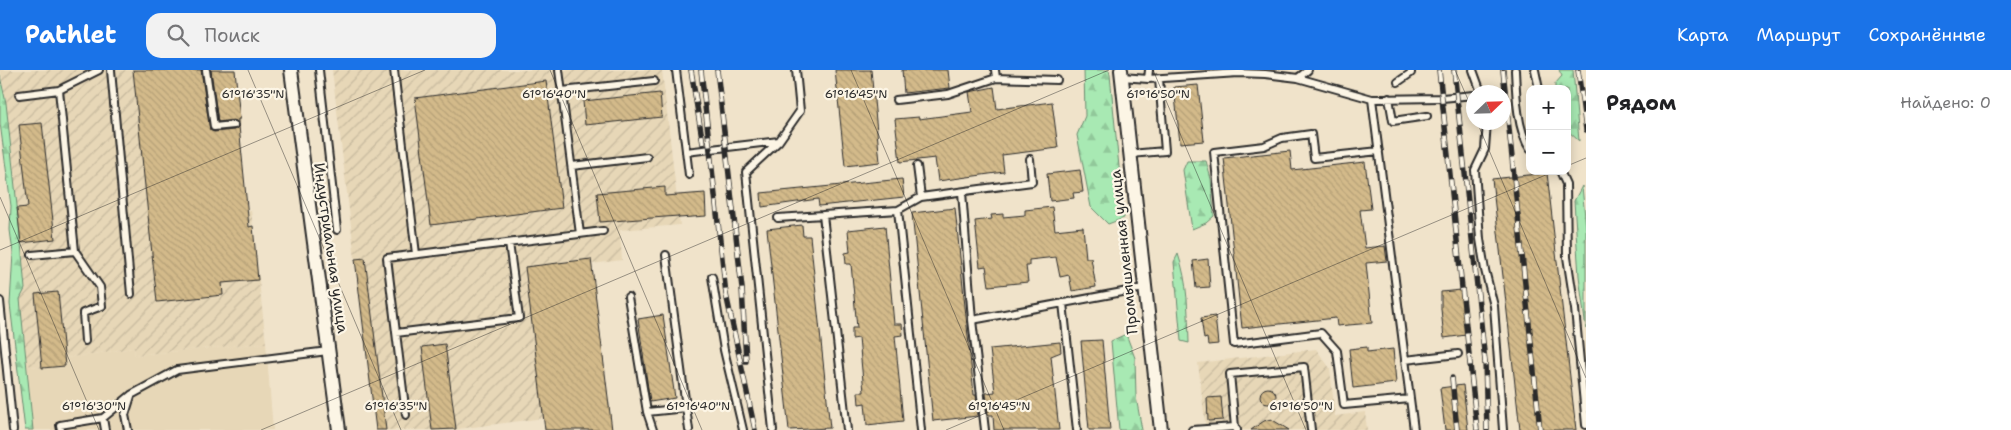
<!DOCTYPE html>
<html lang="ru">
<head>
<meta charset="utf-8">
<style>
  :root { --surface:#fff; --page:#f2f2f2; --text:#202124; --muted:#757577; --line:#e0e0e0; --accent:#1a73e8 }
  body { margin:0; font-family:"Shantell Sans",sans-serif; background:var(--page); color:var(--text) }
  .controls { position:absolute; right:15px; top:15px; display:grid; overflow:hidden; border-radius:10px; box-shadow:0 2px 12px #0003 }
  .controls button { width:45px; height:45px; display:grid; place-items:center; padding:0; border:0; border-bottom:1px solid var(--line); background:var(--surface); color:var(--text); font:25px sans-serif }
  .compass { position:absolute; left:1466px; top:15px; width:45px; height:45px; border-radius:50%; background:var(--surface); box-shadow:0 2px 12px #0003; rotate:67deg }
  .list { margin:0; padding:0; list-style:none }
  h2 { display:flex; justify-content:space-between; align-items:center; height:65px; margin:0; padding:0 20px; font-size:21px }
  h2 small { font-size:16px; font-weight:400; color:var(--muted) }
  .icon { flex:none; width:28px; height:28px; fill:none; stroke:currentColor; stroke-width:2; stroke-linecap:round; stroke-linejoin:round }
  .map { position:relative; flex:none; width:1586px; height:360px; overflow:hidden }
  header { display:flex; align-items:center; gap:30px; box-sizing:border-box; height:70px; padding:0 25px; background:var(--accent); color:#fff }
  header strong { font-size:24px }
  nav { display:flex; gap:28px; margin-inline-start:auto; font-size:18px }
  .search { width:350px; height:45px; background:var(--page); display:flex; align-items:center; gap:12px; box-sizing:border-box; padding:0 18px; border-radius:15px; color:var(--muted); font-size:19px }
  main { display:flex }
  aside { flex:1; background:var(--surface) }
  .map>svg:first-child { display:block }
  .built { fill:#e7d7b7 }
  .industrial { fill:url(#industrial-furrows) }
  .forest { fill:url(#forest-firs); stroke:#6a8a6f }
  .building { fill:url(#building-back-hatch); stroke:#2b2b2b }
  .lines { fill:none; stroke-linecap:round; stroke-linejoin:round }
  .lane-casing { stroke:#2b2b2b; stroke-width:10 }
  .street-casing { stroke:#2b2b2b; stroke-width:16 }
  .lane { stroke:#fcf5e5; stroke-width:6 }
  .street { stroke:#fcf5e5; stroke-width:12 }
  .rail-casing { stroke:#2b2b2b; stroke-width:5.5 }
  .rail { stroke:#fcf5e5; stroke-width:4; stroke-dasharray:11; stroke-linecap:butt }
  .ticks { fill:none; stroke:#2b2b2b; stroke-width:1; stroke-opacity:0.45 }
  .labels { text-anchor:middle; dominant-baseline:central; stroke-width:4.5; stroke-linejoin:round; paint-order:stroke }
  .street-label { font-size:15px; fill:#2b2b2b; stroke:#fcf5e5 }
  .ticks-label { font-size:12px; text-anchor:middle; fill:#2b2b2b; stroke:#fcf5e5; stroke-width:4.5; stroke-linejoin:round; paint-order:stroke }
</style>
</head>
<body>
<header>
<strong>Pathlet</strong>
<div class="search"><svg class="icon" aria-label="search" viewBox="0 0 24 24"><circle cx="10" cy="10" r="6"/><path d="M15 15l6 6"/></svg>Поиск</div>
<nav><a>Карта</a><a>Маршрут</a><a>Сохранённые</a></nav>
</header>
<main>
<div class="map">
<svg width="1586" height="360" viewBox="0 0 1586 360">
  <defs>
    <pattern id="industrial-furrows" width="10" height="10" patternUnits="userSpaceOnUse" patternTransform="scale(1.25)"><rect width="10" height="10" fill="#e7d7b7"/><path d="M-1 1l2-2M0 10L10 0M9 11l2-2" fill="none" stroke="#c6b99e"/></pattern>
    <pattern id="forest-firs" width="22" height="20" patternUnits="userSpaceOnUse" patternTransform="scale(1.25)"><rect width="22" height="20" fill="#a8e9b3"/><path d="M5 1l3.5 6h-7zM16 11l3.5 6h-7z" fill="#91c89a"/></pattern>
    <pattern id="building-back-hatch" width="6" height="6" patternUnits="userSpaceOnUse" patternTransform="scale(1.25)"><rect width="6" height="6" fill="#d3ba8a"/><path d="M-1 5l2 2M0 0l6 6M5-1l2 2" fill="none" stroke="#b5a077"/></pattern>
  </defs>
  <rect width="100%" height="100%" fill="#f0e3ca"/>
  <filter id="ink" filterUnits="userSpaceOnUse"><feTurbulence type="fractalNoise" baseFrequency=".02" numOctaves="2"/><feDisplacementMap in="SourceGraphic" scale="10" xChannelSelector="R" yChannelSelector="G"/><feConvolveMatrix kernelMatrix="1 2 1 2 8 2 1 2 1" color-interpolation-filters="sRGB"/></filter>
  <g filter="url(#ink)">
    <!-- built -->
    <path class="built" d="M266,273L273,360H33L27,295L42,298L65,296V288L134,278L135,285Z"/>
    <!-- industrial -->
    <path class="industrial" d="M0,0H235L240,49L239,62L223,143L251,140L266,273L135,285L134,278L65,288V296L42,298L27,295L20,229L25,219L21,173L6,33Z
      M332,0H662L680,155L620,160L622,190L592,194L612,360H545L544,348L450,360H376Z
      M1316,279L1330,298L1335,346L1365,342L1367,360H1206L1198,293Z"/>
    <!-- forest -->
    <path class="forest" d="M1084,0H1109L1110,5L1124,148L1108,154L1091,137L1077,65L1085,46Z
      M1559,0H1573L1579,71L1567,60V19H1555V14L1562,6Z
      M0,6L6,33L21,173L25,219L20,229L33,360H25L10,234L13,183L10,160L11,136L0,53Z
      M1187,91H1206L1211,109L1214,146L1206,153L1192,159L1183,100Z
      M1582,116L1586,158V259L1579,206L1574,131Z
      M1178,184C1188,212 1188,243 1189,273L1181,271L1174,192Z
      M1126,264L1135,288L1136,327L1142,360H1119L1111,271Z"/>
    <!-- building -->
    <path class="building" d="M133,0H201L210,60L214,62L234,60L239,56L249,157L253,156L258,210L222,213L223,225L157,232Z
      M211,0H235L240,49H238V53L234,50L218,52Z
      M835,0H871L880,92L845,96Z
      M902,0H948L950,18L904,23Z
      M546,11L562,138L431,155L415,28Z
      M1198,15L1204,71L1180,73L1174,17Z
      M994,17L997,39L1052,32L1058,78L1002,85L1004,102L938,111L935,88L900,92L895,49L919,47V49L972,42L969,22Z
      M660,23L662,47L585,55L583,31Z
      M42,53L55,169L21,173L17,138L28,137L19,55Z
      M1290,81L1292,100L1365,92L1371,139L1360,140L1365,178L1385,176L1387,191L1366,193L1372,253L1337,256L1336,248L1242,258L1224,88Z
      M1080,100L1083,122L1073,123L1074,128L1050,131L1047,104Z
      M1547,103L1576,360H1520L1505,224L1492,109Z
      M902,109L904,127L819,136L818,129L762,137L761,123Z
      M665,117V126L705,123L706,146L679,148L678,146L600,152L597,123Z
      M1052,137L1055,160L1083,157L1086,188H1091L1096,217L1072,221L1069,205L1060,207L1056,187L1029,190V196H1026L1028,212L989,216L986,196L980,197L975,151L992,149L991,145L1003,144V147L1025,145V140Z
      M955,138L974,325H976L978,346L933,351L912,143Z
      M802,155L803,166H810L830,358L789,360L767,159Z
      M885,156L894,254H902L903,265L895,266L903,351L867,355L865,333L859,334L858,322H864L859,268L852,269V258H857L851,194H846L845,183L850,182L848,160Z
      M365,188L386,360H376L355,189Z
      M591,189L612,360H545L525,197Z
      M1208,189L1210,217L1196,218L1193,191Z
      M1461,220L1466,265L1444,268L1441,239V222Z
      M58,222L65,296L42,298L35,224Z
      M663,245L675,328L650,332L638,249Z
      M1215,246L1218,274L1208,275L1207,268L1204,269L1201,248Z
      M1102,270L1110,360H1089L1081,271Z
      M1060,272L1061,282L1051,286L1059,360H994L993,345H988L986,323L995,322L990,279Z
      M445,274L456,359L432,360L422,277Z
      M1367,277V282L1393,279L1396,313L1353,318L1349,279Z
      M1463,315L1468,360H1445L1440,318Z
      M1260 326a8 8 0 1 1 16 0a8 8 0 1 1-16 0Z
      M1221,327L1223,350L1208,351L1207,328Z
      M1271,349L1289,360H1251L1264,351Z"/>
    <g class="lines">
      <defs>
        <path id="lane" d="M111,0L131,224
          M206,0L214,57L234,55
          M319,0L337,160
          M394,0L416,184
          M559,0L580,164
          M676,0L689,105
          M1473,0L1481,22
          M1515,0C1516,23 1517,60 1530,79
          M1535,0L1539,19
          M1122,7L1148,9L1238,3L1265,4L1298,8L1372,29L1442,28L1474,25
          M996,8L1057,10
          M1298,8L1308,0
          M1148,9L1149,0
          M1398,12L1411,3V0
          M562,21L654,11
          M19,25L59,20
          M1389,28L1393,51L1427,46
          M1372,29L1414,360
          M896,30L948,24L996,8L995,0
          M1487,52L1485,79L1475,100L1480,169L1485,200L1494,236L1503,360
          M1379,81L1314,88L1311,64L1282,68L1264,76L1214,82L1234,274L1321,263L1337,281L1344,335L1410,329
          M686,82L779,71
          M1130,84L1165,81L1159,9
          M572,96L647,87
          M917,96L921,127
          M1560,101L1566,114L1567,187L1575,239L1586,355
          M962,122L972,250L985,360
          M898,140L921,360
          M823,145L847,360
          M778,148L898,140L921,127L1032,112L1030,89
          M32,185L75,181
          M666,185L689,360
          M712,207L724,280L743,360
          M628,227L647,342L653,360
          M0,231L13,360
          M1063,233L1077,360
          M972,250L1144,218
          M396,263L519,248L509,173
          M85,271L83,243L102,236L100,217L75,181L59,20L99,0
          M1405,290L1458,284
          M647,342L686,338
          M406,345L387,188L603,161
          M61,360L60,355L103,348
          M105,360L103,348L131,325L177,300L328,281
          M128,360L125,345L131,326
          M773,360L746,102L779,71L800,41L796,0
          M1192,360L1235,357
          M1237,360L1235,357L1230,304L1304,297L1311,360"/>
        <path id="street" d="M291,0L339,360
          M1121,0L1161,360"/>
      </defs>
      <!-- lane casing -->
      <use href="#lane" class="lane-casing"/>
      <!-- street casing -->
      <use href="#street" class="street-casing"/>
      <!-- lane -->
      <use href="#lane" class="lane"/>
      <!-- street -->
      <use href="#street" class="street"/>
      <defs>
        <path id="rail" d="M691,0L703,74
          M701,0L726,224L755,360
          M717,0L742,218L746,291
          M1439,0L1477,360
          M1454,0L1485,291L1487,360
          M1503,0L1540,360
          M1578,0L1586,60
          M1452,308L1457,360"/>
      </defs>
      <!-- rail casing -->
      <use href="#rail" class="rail-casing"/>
      <!-- rail -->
      <use href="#rail" class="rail"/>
    </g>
  </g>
  <!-- ticks -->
  <path class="ticks" d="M248,0L401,360M550,0L702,360M851,0L1004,360M1153,0L1306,360M1455,0L1474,43M1477,52L1586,308M1567,96L1586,88M0,127L99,360M0,180L425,0M261,360L1109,0M946,360L1555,101"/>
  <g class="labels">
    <!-- street labels -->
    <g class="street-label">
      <text transform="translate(331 178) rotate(82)">Индустриальная улица</text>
      <text transform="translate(1124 182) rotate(-96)">Промышленная улица</text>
    </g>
  </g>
  <g class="ticks-label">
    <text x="253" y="28">61°16'35"N</text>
    <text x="554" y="28">61°16'40"N</text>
    <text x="856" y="28">61°16'45"N</text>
    <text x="1158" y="28">61°16'50"N</text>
    <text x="94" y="340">61°16'30"N</text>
    <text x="396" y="340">61°16'35"N</text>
    <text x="698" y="340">61°16'40"N</text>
    <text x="999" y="340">61°16'45"N</text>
    <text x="1301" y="340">61°16'50"N</text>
  </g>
</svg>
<div class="controls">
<button>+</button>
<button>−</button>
</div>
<svg class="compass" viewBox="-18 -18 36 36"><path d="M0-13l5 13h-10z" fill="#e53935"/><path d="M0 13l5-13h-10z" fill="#757577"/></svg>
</div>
<aside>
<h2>Рядом<small>Найдено: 0</small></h2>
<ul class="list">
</ul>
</aside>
</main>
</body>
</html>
